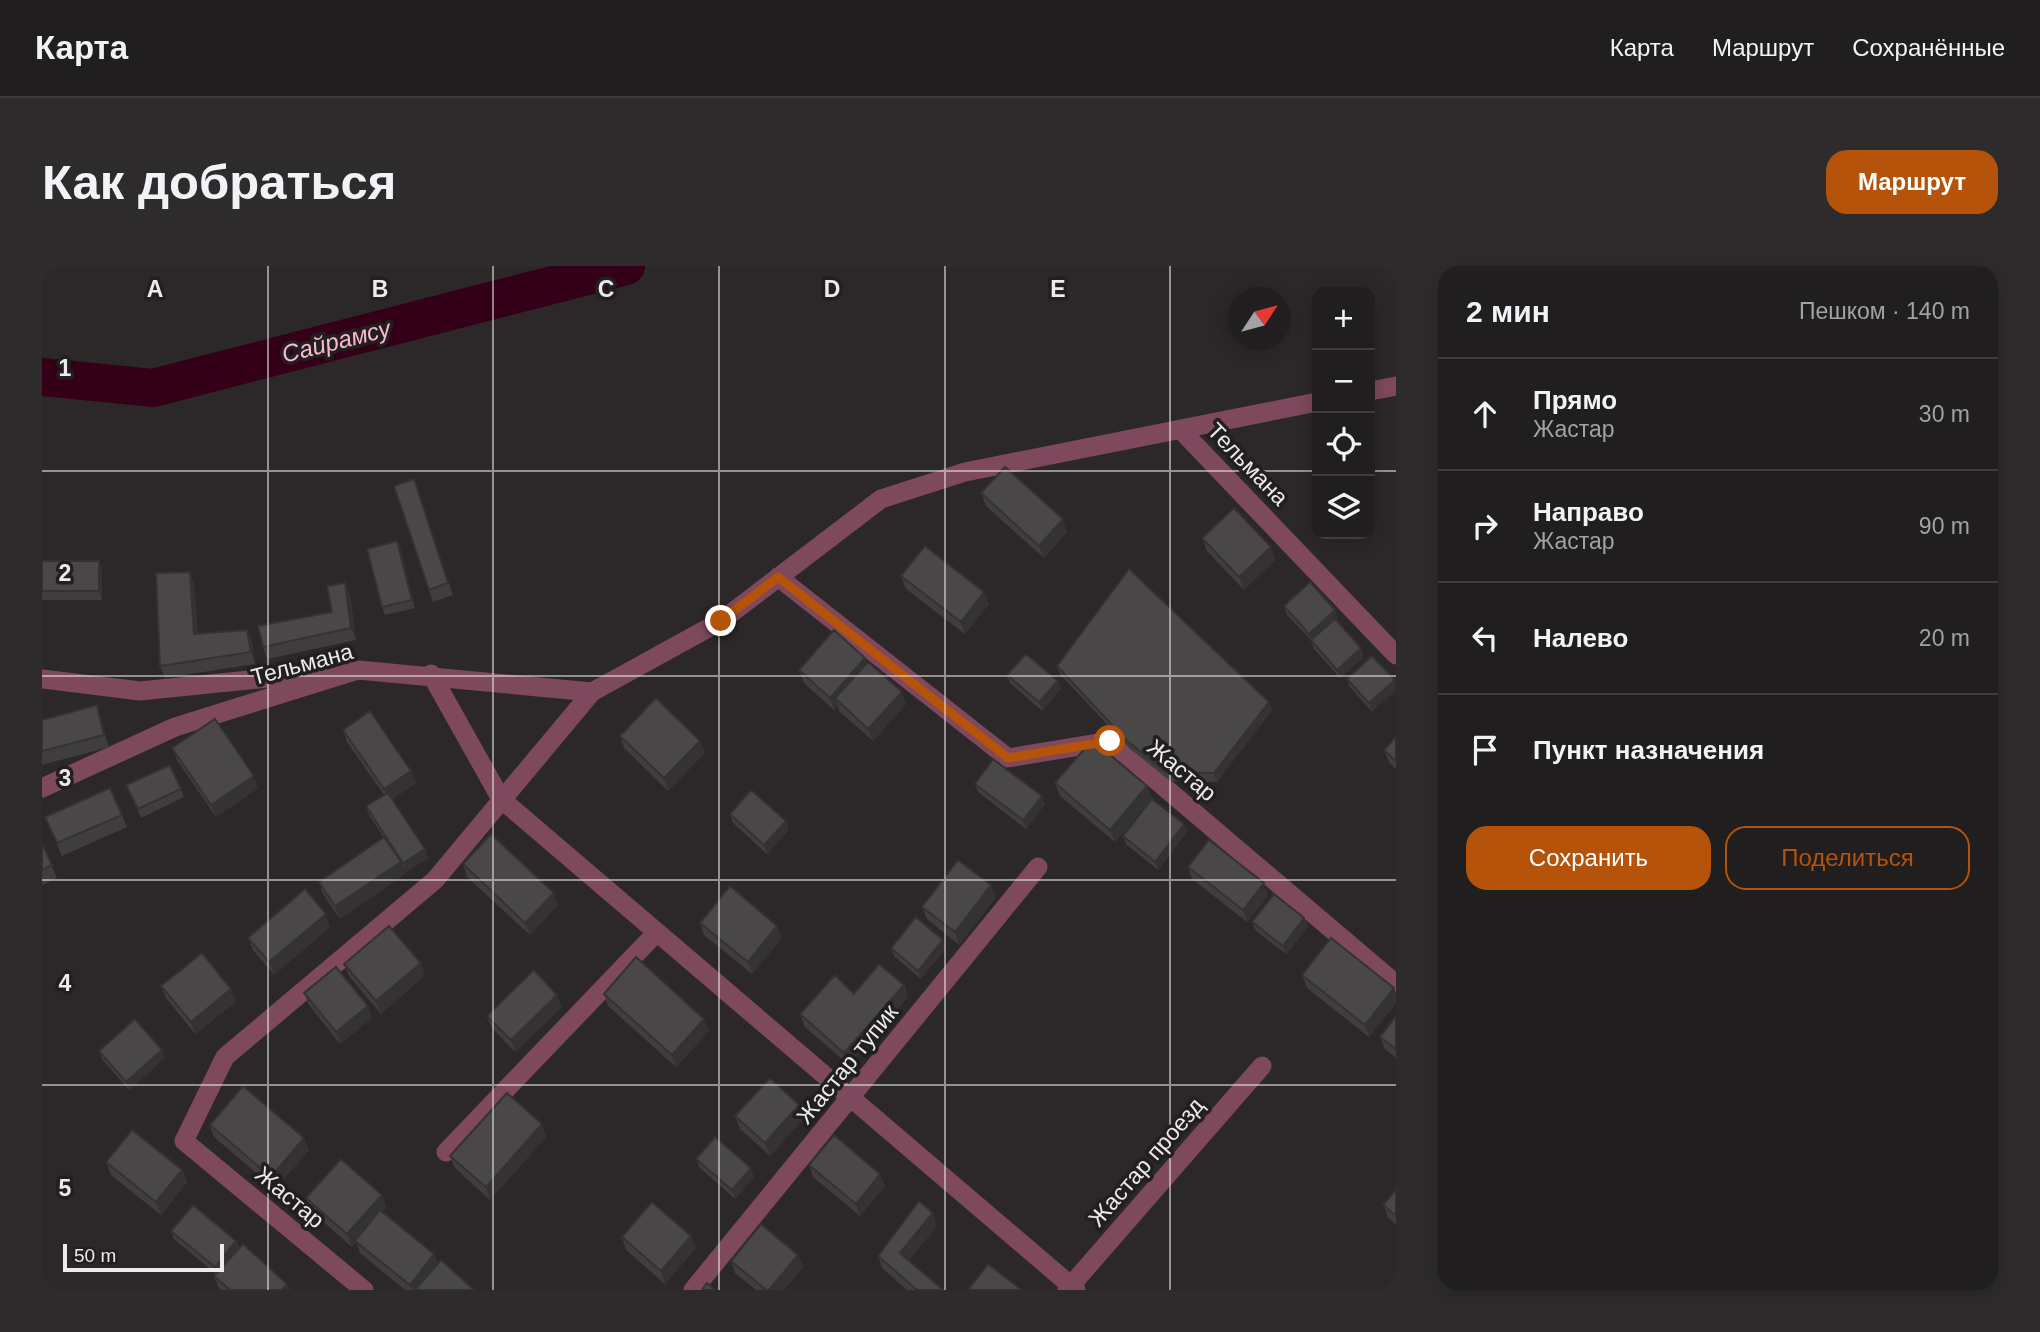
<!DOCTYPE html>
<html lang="ru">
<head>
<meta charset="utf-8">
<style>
  :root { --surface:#211e1f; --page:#2d2b2c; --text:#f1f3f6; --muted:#a2a2a4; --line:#3e3c3d; --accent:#b45309 }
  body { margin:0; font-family:Arial,sans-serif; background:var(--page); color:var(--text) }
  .controls { position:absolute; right:21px; top:21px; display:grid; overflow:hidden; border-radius:14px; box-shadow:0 4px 18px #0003 }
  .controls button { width:63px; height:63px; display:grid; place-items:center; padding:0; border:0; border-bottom:2px solid var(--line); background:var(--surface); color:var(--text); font:35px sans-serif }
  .compass { position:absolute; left:1186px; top:21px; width:63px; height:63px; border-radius:50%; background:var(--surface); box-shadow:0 4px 18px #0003; rotate:54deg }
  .scale { position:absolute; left:21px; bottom:18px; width:161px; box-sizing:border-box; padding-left:7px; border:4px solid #eceaea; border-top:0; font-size:19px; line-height:24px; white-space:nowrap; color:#eceaea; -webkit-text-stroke:5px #221f20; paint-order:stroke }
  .stop { position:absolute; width:21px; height:21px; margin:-16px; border:5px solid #b45309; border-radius:50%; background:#fff }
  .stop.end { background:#b45309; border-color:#fff; box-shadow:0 2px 7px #0008 }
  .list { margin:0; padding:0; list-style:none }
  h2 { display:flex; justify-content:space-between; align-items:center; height:91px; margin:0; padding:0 28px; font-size:30px }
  h2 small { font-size:23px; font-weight:400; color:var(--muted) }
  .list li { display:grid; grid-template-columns:46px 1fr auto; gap:21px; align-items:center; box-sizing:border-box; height:112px; padding:0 28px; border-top:2px solid var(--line) }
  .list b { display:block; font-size:26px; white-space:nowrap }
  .list p { margin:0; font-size:23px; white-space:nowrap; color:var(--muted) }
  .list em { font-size:23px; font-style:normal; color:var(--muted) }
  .actions { display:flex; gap:14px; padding:21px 28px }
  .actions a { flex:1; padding:16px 0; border:2px solid var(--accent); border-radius:21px; text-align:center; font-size:24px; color:var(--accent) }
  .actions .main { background:var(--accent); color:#fff }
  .icon { flex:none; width:38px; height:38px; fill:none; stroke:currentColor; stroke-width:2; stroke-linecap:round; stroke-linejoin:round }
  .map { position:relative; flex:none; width:1354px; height:1024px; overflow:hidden; border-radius:21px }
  header { display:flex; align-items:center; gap:42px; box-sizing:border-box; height:98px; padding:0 35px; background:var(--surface); border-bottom:2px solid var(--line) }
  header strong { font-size:33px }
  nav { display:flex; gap:38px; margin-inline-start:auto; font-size:24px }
  .intro { display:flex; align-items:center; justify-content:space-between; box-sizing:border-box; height:168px; padding:0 42px }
  h1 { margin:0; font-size:49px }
  .button { padding:18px 32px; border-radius:21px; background:var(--accent); color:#fff; font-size:24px; font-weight:700 }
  main { display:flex; gap:42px; padding:0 42px }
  aside { flex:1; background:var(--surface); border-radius:21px; box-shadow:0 4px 18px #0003 }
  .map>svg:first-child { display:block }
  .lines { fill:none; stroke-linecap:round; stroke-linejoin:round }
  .river { stroke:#340018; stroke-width:38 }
  .minor { stroke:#7f495d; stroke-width:19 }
  .wall { fill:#403d3e }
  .shaded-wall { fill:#343232 }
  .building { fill:#4a4748; stroke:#343232; stroke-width:2 }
  .route { stroke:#b45309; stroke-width:9 }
  .grid { fill:none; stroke:#eceaea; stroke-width:2; stroke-opacity:0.55 }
  .labels { text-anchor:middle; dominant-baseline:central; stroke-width:7; stroke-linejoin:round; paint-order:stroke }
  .street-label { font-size:23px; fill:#eceaea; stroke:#221f20 }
  .water-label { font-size:24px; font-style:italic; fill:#fdb8cf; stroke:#221f20 }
  .grid-label { font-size:23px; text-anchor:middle; font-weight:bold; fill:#eceaea; stroke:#221f20; stroke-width:7; stroke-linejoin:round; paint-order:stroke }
</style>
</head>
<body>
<header>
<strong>Карта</strong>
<nav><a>Карта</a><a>Маршрут</a><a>Сохранённые</a></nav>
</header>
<div class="intro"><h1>Как добраться</h1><a class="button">Маршрут</a></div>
<main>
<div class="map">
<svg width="1354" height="1024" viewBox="0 0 1354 1024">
  <rect width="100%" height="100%" fill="#2c2829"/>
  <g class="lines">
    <!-- river -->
    <path class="river" d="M0,111L111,122L584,0"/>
    <!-- minor -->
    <path class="minor" d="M1328,125L1354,120
      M1138,163L1354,389
      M736,311L966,492L1068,475L1354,718
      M389,408L459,533L1034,1024
      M0,413L98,425L276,407
      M0,522L133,461L316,404L550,426
      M404,886L615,666
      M322,1024L142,875L183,791L393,614L550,426L679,355L839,233L923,206L1275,136
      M651,1024L996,601
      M1025,1024L1220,800"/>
  </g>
  <!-- wall -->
  <path class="wall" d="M372,213L411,329L391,336L352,220Z
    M939,227L1025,266L1002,292L944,240Z
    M1160,272L1233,294L1202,324L1165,285Z
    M355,275L373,342L343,349L340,341Z
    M0,295L60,304V334H0Z
    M859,310L947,338L923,368L864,323Z
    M152,318L156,368L205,364L210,377L213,398L123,412L118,400Z
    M308,329L314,374L225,393L221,381L290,346Z
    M1242,340L1296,352L1294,354L1322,391L1298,412L1272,383L1269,374L1245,349Z
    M1330,390V446L1308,421L1305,413Z
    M825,397L864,438L831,475L797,445L796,440L792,444L762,417L757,404Z
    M1015,400L1227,436L1230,444L1175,516L1128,515L1087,482L1018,408Z
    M965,409L1019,423L1000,445L968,417Z
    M59,452L67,481L0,499V454Z
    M301,464L369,505L374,517L350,533L383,583L386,592L364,606L361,601L363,608L298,653L281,628L277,616L342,572L327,549L324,540L342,529L305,476Z
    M578,470L658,475L663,487L626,525L582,482Z
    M1354,471V503L1347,496L1342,484Z
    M130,482L216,522L174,551L135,494Z
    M1013,517L1105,520L1110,533L1073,576L1018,530Z
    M933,518L1003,538L984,563L936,526Z
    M84,519L139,523L142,531L99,552Z
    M688,548L744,555L747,564L725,588L691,557Z
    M80,549L85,561L20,590L3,551Z
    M1145,566L1116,604L1084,578L1081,570Z
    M0,578L15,612L0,619Z
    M421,598L516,639L488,669L425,611Z
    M1146,601L1226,630L1205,656L1150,613Z
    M954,631L917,679L885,653L880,641Z
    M1262,652L1266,661L1244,688L1213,664L1210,656Z
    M658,657L740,672L710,708L662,669Z
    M288,661L232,709L211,684L206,672Z
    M849,682H904L879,713L852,690Z
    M302,698L383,709L339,748L307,710Z
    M1260,709L1352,722L1327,771L1265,722Z
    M862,719L866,731L807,799L763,761L758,748L812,728Z
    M119,720L194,736L153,768L124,732Z
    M262,727L330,752L298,778L267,739Z
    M562,728L667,765L634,801L566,740Z
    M515,729L520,741L473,786L450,762L445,750Z
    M1354,750V792L1343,783L1338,771Z
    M57,785L123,792L87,824L60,793Z
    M757,839L762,852L728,890L698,863L693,850Z
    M500,858L504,871L448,934L413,902L408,890Z
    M168,859L267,884L233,923L172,871Z
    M654,893L712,911L693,933L657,901Z
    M64,896L140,904L145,916L119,949L69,909Z
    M767,899L838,908L843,920L818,950L771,911Z
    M1354,924V959L1346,951L1341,939Z
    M340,929L344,941L340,946L392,988L396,998L432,1024H363L318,987L314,976L310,981L269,945L264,932Z
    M895,960L867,994L901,1024H865L840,1002L836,990Z
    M129,965L194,975L197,982L248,1024H179L177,1022L172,1010L174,1008L132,973Z
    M580,971L654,982L623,1018L584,984Z
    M756,989L761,1001L742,1024H714L693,1007L689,995Z"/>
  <!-- shaded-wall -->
  <path class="shaded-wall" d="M1021,253L1025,266L1002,292L997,280Z
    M355,275L359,284L373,342L370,334Z
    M1229,281L1233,294L1202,324L1197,311Z
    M57,295L60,304V334L57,325Z
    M148,306L152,318L157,381L152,368Z
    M303,317L308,329L314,374L309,362Z
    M942,326L947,338L923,368L919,356Z
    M1293,344L1296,352L1271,376L1267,368Z
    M205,364L210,377L213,398L209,386Z
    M1319,382L1322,391L1298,412L1295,404Z
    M823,392L828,404L793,432L796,440L792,444L788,432Z
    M1353,414L1354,424L1330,446L1327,437Z
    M1016,415L1019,423L1000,445L997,436Z
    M860,426L864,438L831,475L826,463Z
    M1227,436L1230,444L1175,516L1172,507Z
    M55,439L59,452L67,481L62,469Z
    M658,475L663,487L626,525L622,512Z
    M369,505L374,517L347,536L342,523Z
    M212,510L216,522L174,551L169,539Z
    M1105,520L1110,533L1073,576L1068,564Z
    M1000,530L1003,538L984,563L981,554Z
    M744,555L747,564L725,588L722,579Z
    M1142,558L1145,566L1116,604L1113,596Z
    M383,583L386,592L364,606L361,597Z
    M359,596L363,608L298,653L293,640Z
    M1222,617L1226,630L1205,656L1201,644Z
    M949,619L954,631L917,679L913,666Z
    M512,627L516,639L488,669L483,657Z
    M284,648L288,661L232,709L227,696Z
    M1262,652L1266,661L1244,688L1241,680Z
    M735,660L740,672L710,708L706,696Z
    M901,674L904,682L879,713L876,705Z
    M379,697L383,709L339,748L334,735Z
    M862,719L866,731L807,799L802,787Z
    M1352,722L1354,727V738L1327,771L1323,759Z
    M189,723L194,736L153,768L149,756Z
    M515,729L520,741L473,786L469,774Z
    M326,740L330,752L298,778L294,766Z
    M662,753L667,765L634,801L630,789Z
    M120,784L123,792L87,824L84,816Z
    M757,839L762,852L728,890L723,877Z
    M500,858L504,871L448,934L444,921Z
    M262,872L267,884L233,923L229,911Z
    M709,902L712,911L693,933L690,924Z
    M140,904L145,916L119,949L114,936Z
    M838,908L843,920L818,950L814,938Z
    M340,929L344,941L310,981L305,968Z
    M891,947L895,960L863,999L858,987Z
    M649,970L654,982L623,1018L619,1005Z
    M194,975L197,983L176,1009L173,1001Z
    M392,988L396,1000L378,1024H370L368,1019Z
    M756,989L761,1001L742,1024H727Z
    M245,1018L248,1024H240Z"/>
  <!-- building -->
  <path class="building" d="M963,201L1021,253L997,280L939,227Z
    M372,213L406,317L387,324L352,220Z
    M1192,242L1229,281L1197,311L1160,272Z
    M355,275L370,334L340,341L325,283Z
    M883,280L942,326L919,356L859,310Z
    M0,295H57V325H0Z
    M1087,303L1227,436L1172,507L1124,506L1084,474L1015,400Z
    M148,306L152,368L205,364L209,386L118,400L114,307Z
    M1268,316L1293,344L1267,368L1242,340Z
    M303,317L309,362L221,381L216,360L290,346L285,320Z
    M1293,353L1319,382L1295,404L1269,374Z
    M792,364L823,392L788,432L757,404Z
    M984,388L1016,415L997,436L965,409Z
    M1330,390L1353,414L1327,437L1305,413Z
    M826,396L860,426L826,463L793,432Z
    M614,432L658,475L622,512L578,470Z
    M55,439L62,469L0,485V454Z
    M328,445L369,505L342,523L301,464Z
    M173,453L212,510L169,539L130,482Z
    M1354,471V495L1342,484Z
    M1050,474L1105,520L1068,564L1013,517Z
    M951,493L1000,530L981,554L933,518Z
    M128,499L139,523L96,543L84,519Z
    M68,522L80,549L15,577L3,551Z
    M709,524L744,555L722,579L688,548Z
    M346,527L383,583L361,597L324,540Z
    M1110,533L1142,558L1113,596L1081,570Z
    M449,568L512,627L483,657L421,598Z
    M342,571L359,596L293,640L277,616Z
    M1167,574L1222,617L1201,644L1146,601Z
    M0,578L10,599L0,604Z
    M916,594L949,619L913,666L880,641Z
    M688,620L735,660L706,696L658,657Z
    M263,623L284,648L227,696L206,672Z
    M1232,628L1262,652L1241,680L1210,656Z
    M874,651L901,674L876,705L849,682Z
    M347,660L379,697L334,735L302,698Z
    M1289,672L1352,722L1323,759L1260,709Z
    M160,687L189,723L149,756L119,720Z
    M594,691L662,753L630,789L562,728Z
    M837,698L862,719L802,787L758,748L793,709L812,728Z
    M294,701L326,740L294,766L262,727Z
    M492,704L515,729L469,774L445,750Z
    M1354,750V783L1338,771Z
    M93,753L120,784L84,816L57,785Z
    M728,812L757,839L723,877L693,850Z
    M201,820L262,872L229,911L168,859Z
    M465,827L500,858L444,921L408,890Z
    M90,864L140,904L114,936L64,896Z
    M792,869L838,908L814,938L767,899Z
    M673,871L709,902L690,924L654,893Z
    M299,893L340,929L305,968L264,932Z
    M1354,924V950L1341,939Z
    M877,935L891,947L858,987L901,1024H875L836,990Z
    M610,936L649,970L619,1005L580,971Z
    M151,939L194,975L173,1001L129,965Z
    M338,944L392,988L368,1019L313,975Z
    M719,958L756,989L727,1024H724L689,995Z
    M201,978L245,1018L240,1024H188L172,1010Z
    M399,994L432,1024H373Z
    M946,998L980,1024H926Z
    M665,1017L673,1024H660Z"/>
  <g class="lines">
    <!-- route -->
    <path class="route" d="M679,355L736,311L966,492L1068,475"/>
  </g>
  <!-- grid -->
  <path class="grid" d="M226,0V1024M451,0V1024M677,0V1024M903,0V1024M1128,0V1024M0,205H1275M1328,205H1354M0,410H1354M0,614H1354M0,819H1354"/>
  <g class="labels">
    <!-- street labels -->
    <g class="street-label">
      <text transform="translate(1206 198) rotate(46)">Тельмана</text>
      <text transform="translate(260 398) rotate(-15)">Тельмана</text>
      <text transform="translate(1140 504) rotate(40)">Жастар</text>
      <text transform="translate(805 798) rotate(-51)">Жастар тупик</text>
      <text transform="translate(1104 896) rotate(-49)">Жастар проезд</text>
      <text transform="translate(248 931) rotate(40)">Жастар</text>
    </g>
    <!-- water labels -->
    <g class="water-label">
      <text transform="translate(294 75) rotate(-14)">Сайрамсу</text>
    </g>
  </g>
  <g class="grid-label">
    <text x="113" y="31">A</text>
    <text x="338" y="31">B</text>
    <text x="564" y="31">C</text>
    <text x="790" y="31">D</text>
    <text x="1016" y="31">E</text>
    <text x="23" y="110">1</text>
    <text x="23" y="315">2</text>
    <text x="23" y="520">3</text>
    <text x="23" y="725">4</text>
    <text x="23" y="930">5</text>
  </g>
</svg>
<div class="controls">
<button>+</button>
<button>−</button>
<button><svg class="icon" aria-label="locate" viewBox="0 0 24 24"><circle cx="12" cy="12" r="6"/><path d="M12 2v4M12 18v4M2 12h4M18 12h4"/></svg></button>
<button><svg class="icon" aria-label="layers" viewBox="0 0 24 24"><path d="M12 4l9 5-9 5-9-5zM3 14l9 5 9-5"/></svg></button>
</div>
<svg class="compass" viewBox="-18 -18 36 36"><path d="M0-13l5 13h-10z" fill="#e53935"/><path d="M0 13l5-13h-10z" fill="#a2a2a4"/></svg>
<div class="scale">50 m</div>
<div class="stop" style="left:1068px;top:475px"></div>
<div class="stop end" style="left:679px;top:355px"></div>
</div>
<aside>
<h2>2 мин<small>Пешком · 140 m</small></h2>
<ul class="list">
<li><svg class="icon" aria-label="ahead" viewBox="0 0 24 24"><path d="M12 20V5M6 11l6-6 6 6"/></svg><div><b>Прямо</b><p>Жастар</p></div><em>30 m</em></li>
<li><svg class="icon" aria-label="right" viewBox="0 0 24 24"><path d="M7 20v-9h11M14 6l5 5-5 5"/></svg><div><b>Направо</b><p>Жастар</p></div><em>90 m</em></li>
<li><svg class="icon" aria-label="left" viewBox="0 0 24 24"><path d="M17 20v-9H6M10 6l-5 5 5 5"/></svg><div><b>Налево</b></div><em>20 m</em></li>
<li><svg class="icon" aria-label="arrive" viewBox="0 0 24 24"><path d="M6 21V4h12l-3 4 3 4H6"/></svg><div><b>Пункт назначения</b></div></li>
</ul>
<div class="actions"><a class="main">Сохранить</a><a>Поделиться</a></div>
</aside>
</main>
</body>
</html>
